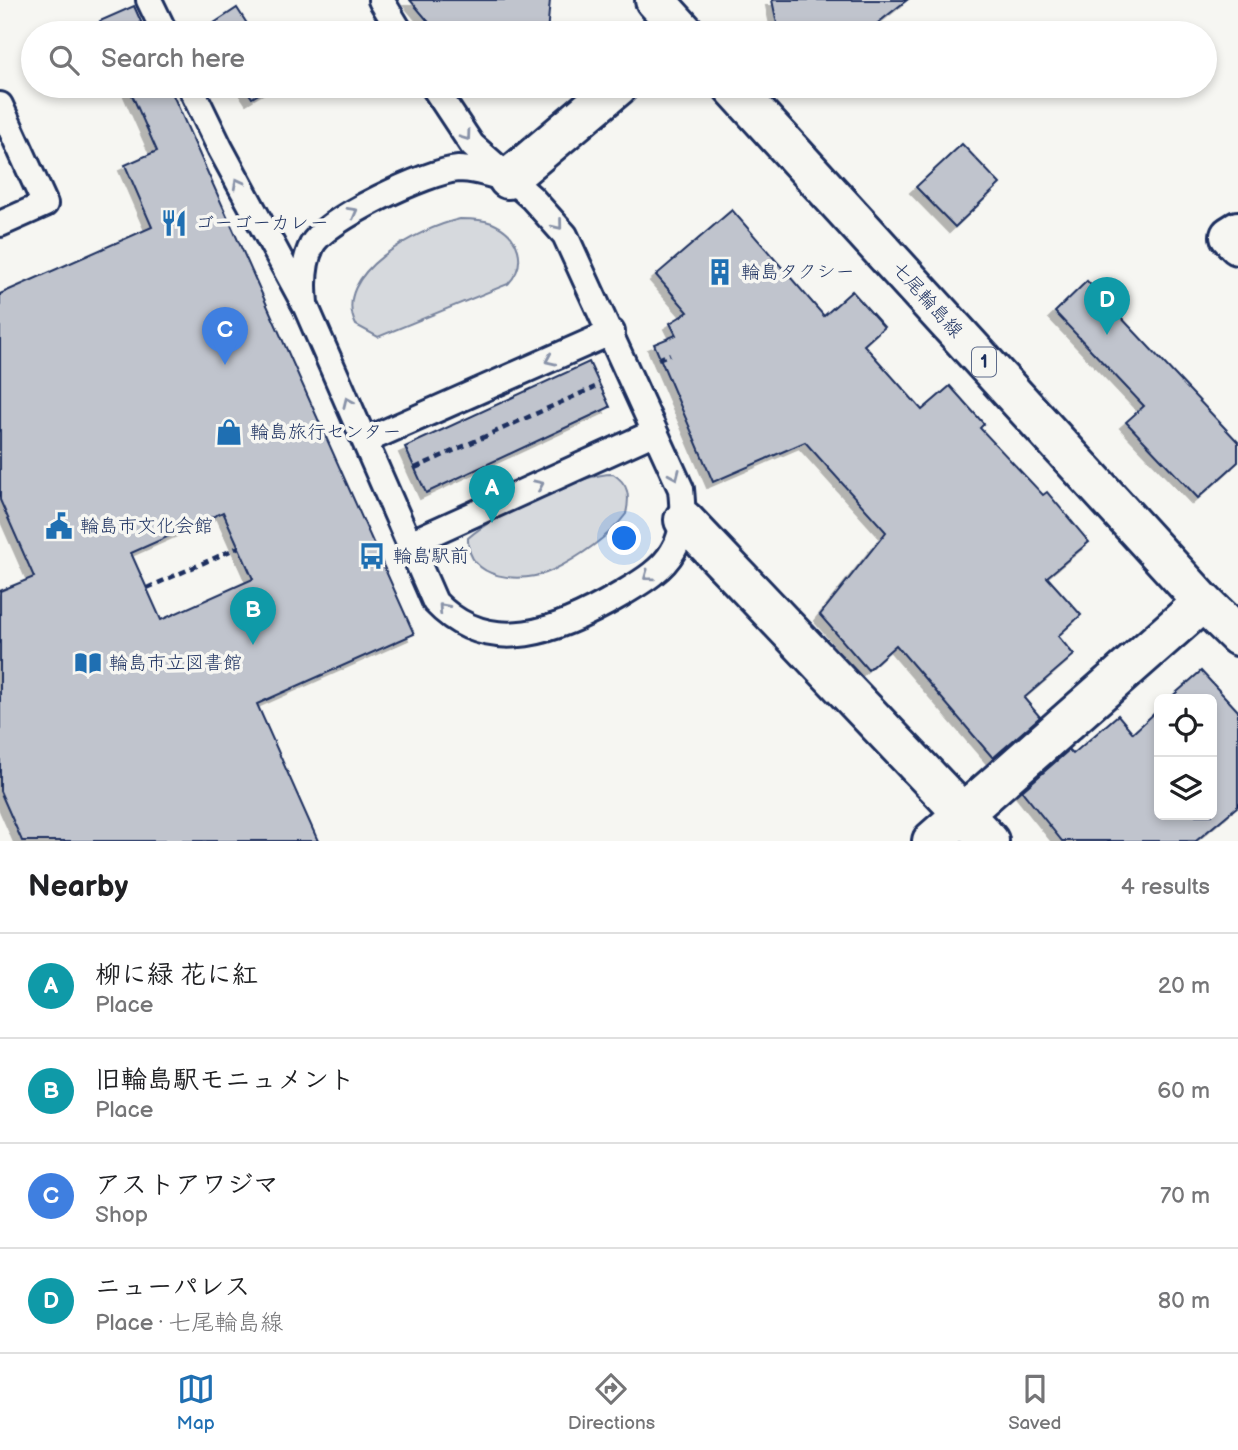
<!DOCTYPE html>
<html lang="en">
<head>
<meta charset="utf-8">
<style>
  :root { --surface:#fff; --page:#f2f2f2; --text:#202124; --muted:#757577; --line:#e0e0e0; --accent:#1f6fb2 }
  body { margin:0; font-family:"Balsamiq Sans","Klee One",sans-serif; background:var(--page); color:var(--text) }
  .controls { position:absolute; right:21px; bottom:21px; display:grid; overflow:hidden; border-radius:10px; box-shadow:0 4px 10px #0003 }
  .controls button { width:63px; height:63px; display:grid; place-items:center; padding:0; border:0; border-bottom:2px solid var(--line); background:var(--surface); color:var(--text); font:35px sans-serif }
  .you { position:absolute; left:625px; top:539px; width:24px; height:24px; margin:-18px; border:5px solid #fff; border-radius:50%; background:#1a73e8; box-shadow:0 0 0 10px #1a73e833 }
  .badge { display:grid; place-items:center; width:46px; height:46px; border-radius:50%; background:var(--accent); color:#fff; font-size:23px; font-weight:700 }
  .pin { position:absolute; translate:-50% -58px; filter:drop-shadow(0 2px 4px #0008) }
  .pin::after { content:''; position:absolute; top:37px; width:24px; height:21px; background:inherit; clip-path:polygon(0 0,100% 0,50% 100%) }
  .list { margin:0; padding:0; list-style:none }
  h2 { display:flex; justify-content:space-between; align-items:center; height:91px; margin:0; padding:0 28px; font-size:30px }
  h2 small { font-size:23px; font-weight:400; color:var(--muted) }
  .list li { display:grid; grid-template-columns:46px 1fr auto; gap:21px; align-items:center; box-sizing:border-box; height:105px; padding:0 28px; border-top:2px solid var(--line) }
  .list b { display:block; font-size:26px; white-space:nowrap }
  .list p { margin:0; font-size:23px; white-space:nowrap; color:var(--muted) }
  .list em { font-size:23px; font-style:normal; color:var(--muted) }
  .icon { flex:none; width:38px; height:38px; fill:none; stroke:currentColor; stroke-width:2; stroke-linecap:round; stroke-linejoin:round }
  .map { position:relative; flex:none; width:1238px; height:841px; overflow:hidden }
  .search { position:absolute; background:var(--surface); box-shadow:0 4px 10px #0003; left:21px; right:21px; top:21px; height:77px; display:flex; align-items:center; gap:18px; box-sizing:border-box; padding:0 24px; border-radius:38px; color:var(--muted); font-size:26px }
  .sheet { height:511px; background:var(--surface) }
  nav { display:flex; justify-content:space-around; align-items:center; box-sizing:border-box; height:98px; border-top:2px solid var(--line); background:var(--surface); font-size:19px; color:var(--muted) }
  nav a { display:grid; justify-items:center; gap:4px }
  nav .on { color:var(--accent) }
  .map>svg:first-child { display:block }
  .green { fill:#d6d9dd; stroke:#78849e; stroke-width:2 }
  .building { fill:#c0c4cd; stroke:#1b2f5e; stroke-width:2; fill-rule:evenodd; filter:url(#shadow) }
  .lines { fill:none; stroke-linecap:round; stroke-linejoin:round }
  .service-casing { stroke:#1b2f5e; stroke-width:30 }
  .minor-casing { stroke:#1b2f5e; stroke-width:44 }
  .tertiary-casing { stroke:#1b2f5e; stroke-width:44 }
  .primary-casing { stroke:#1b2f5e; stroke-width:44 }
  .path { stroke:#1b2f5e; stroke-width:4.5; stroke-dasharray:7 5; stroke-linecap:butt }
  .service { stroke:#f6f6f2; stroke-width:24 }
  .minor { stroke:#f6f6f2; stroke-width:38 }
  .tertiary { stroke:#f6f6f2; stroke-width:38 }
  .primary { stroke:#f6f6f2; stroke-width:38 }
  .oneway { stroke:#8892a8 }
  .labels { text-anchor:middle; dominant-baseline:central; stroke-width:7; stroke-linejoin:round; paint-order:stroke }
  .shield { fill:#f6f6f2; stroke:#5d6b8a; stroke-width:2 }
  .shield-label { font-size:18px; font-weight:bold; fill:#1b2f5e }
  .poi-label { font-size:19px; fill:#1b2f5e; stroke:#f6f6f2; text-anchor:start }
  .street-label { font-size:19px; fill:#1b2f5e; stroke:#f6f6f2 }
</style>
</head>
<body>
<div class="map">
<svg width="1238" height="841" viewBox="0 0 1238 841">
  <defs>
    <filter id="shadow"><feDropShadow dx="-6" dy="6" stdDeviation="0" flood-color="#0004"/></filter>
  </defs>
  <rect width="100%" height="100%" fill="#f6f6f2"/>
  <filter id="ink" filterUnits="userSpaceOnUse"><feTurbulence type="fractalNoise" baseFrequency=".0143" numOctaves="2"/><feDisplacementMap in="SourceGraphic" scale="14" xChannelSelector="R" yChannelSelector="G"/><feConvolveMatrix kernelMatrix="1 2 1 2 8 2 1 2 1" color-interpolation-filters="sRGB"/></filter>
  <g filter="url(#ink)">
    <!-- green -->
    <path class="green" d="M460,219C470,219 482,219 492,223C520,235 528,263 508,284L378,337L356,325C330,273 420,228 460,219Z
      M613,474C629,484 630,496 626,514C610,536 578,558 553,570C522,585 466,580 468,538C493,515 579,474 613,474Z"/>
    <!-- building -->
    <path class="building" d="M410,0H550L547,33H438Z
      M772,0H907L865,33H779Z
      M134,6L146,33H105L100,21Z
      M237,8L253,33H212L208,27Z
      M128,86H169L414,634L257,704L318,841H22L0,791V591L34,577L0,500V294L152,227L125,165L157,151ZM223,512L253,579L161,620L131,553Z
      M244,86H272L252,98Z
      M962,144L1000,184L955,227L916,187Z
      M732,210L824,316L852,291L884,327L864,345L922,410L950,386L984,424L980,428L1043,495L1047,492L1089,542L1047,577L1081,615L1058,636L1074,655L1024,698L1040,717L993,758L896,645L868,670L820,615L886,532L805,442L713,482L654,344L676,335L670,323L688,312L656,275Z
      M1087,281L1238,442V462L1198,498L1126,422L1144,406L1055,312Z
      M589,362L610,407L426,493L405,447Z
      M1201,671L1238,711V806L1196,841H1062L1022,791L1069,750L1073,754L1118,715L1133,733L1159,709V815H1212V699H1169Z"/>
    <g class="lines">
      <defs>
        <path id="service" d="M149,0L165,33
          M381,0L401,33
          M190,86L220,148L306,307L435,602C490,660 561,630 620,595C638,584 662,571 673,551C685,532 683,510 681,489L565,235L532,198L472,145L433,86
          M0,105L45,204L0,224
          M305,303C303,284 303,263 312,245C326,219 428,171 458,169C474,169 490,174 505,179
          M365,441L612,332
          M410,543L655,432"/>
        <path id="minor" d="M1238,231L1230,236L1238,245
          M684,520L989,841
          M932,841L1203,602"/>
        <path id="tertiary" d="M508,179L618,86"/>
        <path id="primary" d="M655,0L685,33
          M732,86L1203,602L1238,636"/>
      </defs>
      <!-- service casing -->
      <use href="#service" class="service-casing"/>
      <!-- minor casing -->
      <use href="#minor" class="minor-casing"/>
      <!-- tertiary casing -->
      <use href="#tertiary" class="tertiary-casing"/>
      <!-- primary casing -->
      <use href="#primary" class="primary-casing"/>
      <!-- path -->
      <path class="path" d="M658,359L670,354
        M415,468L595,387
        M147,588L239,547"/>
      <!-- service -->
      <use href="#service" class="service"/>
      <!-- minor -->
      <use href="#minor" class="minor"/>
      <!-- tertiary -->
      <use href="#tertiary" class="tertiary"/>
      <!-- primary -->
      <use href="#primary" class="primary"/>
    </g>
    <!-- one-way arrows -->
    <defs><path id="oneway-chevron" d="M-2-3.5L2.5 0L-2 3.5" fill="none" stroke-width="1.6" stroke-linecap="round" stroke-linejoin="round" transform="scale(1.75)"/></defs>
    <g class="oneway">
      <use href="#oneway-chevron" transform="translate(466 136) rotate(54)"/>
      <use href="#oneway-chevron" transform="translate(238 183) rotate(-118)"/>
      <use href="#oneway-chevron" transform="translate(353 212) rotate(-29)"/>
      <use href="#oneway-chevron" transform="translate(558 225) rotate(51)"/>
      <use href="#oneway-chevron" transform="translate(550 360) rotate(156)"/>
      <use href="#oneway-chevron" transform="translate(348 402) rotate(-114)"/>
      <use href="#oneway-chevron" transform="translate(675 475) rotate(66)"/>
      <use href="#oneway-chevron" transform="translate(539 485) rotate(-24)"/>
      <use href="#oneway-chevron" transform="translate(648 576) rotate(144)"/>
      <use href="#oneway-chevron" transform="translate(443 608) rotate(-132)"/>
    </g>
  </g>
  <!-- icons -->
  <defs>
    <symbol id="restaurant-bare" viewBox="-9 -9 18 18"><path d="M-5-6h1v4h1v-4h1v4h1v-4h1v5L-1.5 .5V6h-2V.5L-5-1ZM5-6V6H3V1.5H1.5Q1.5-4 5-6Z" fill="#1f6fb2" stroke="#f6f6f2" stroke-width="2.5" paint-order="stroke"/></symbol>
    <symbol id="building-bare" viewBox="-9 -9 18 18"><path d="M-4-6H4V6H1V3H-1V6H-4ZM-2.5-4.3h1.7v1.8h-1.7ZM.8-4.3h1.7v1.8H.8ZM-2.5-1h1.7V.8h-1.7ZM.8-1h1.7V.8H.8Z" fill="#1f6fb2" stroke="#f6f6f2" stroke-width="2.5" paint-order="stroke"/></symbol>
    <symbol id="shop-bare" viewBox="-9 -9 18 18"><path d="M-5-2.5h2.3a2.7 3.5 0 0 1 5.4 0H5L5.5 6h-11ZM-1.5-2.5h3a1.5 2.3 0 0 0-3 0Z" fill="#1f6fb2" stroke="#f6f6f2" stroke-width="2.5" paint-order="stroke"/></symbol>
    <symbol id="civic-bare" viewBox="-9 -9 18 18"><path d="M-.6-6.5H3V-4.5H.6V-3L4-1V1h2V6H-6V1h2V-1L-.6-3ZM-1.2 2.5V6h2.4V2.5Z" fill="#1f6fb2" stroke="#f6f6f2" stroke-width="2.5" paint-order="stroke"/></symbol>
    <symbol id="bus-bare" viewBox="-9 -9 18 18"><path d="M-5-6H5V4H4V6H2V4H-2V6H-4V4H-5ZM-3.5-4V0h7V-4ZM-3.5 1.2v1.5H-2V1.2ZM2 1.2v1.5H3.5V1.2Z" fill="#1f6fb2" stroke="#f6f6f2" stroke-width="2.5" paint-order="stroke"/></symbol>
    <symbol id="library-bare" viewBox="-9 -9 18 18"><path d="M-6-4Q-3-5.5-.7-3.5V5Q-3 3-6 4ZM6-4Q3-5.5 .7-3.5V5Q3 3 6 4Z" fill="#1f6fb2" stroke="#f6f6f2" stroke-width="2.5" paint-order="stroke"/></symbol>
  </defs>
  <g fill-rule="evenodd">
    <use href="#restaurant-bare" x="155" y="204" width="38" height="38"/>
    <use href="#building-bare" x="701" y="253" width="38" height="38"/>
    <use href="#shop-bare" x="210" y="413" width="38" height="38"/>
    <use href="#civic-bare" x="40" y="507" width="38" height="38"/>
    <use href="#bus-bare" x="353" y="537" width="38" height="38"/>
    <use href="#library-bare" x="69" y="644" width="38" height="38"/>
  </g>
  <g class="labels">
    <!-- shield labels -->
    <rect class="shield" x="972" y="347.5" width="24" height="29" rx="5"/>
    <g class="shield-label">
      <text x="984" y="362">1</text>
    </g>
    <!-- poi labels -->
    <g class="poi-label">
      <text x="195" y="223">ゴーゴーカレー</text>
      <text x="741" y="272">輪島タクシー</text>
      <text x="250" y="432">輪島旅行センター</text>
      <text x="80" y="526">輪島市文化会館</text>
      <text x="393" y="556">輪島駅前</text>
      <text x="109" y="663">輪島市立図書館</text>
    </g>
    <!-- street labels -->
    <g class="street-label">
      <text transform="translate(927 300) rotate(48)">七尾輪島線</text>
    </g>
  </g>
</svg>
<div class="controls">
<button><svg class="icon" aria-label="locate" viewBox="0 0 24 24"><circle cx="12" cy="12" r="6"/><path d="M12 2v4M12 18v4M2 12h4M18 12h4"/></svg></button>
<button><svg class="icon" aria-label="layers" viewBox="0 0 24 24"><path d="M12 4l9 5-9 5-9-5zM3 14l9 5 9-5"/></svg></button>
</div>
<div class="you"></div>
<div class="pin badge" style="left:492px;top:523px;background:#0f9aa8">A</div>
<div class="pin badge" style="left:253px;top:645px;background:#0f9aa8">B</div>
<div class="pin badge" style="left:225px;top:365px;background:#3f7fe0">C</div>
<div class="pin badge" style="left:1107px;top:335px;background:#0f9aa8">D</div>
<div class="search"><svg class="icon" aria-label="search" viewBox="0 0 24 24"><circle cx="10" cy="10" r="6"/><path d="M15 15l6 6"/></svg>Search here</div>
</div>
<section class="sheet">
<h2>Nearby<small>4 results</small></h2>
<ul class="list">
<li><span class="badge" style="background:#0f9aa8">A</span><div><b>柳に緑 花に紅</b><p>Place</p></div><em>20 m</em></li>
<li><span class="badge" style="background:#0f9aa8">B</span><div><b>旧輪島駅モニュメント</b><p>Place</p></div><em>60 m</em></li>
<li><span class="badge" style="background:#3f7fe0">C</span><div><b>アストアワジマ</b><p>Shop</p></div><em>70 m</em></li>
<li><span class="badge" style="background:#0f9aa8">D</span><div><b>ニューパレス</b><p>Place · 七尾輪島線</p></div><em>80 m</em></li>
</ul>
</section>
<nav>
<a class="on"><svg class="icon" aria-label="map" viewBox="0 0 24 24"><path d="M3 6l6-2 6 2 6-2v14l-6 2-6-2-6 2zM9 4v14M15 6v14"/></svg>Map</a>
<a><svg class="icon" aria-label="directions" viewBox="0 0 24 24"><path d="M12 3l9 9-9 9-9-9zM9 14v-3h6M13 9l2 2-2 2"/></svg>Directions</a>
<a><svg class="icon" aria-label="saved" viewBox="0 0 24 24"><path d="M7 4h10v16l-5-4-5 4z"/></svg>Saved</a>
</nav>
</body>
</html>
